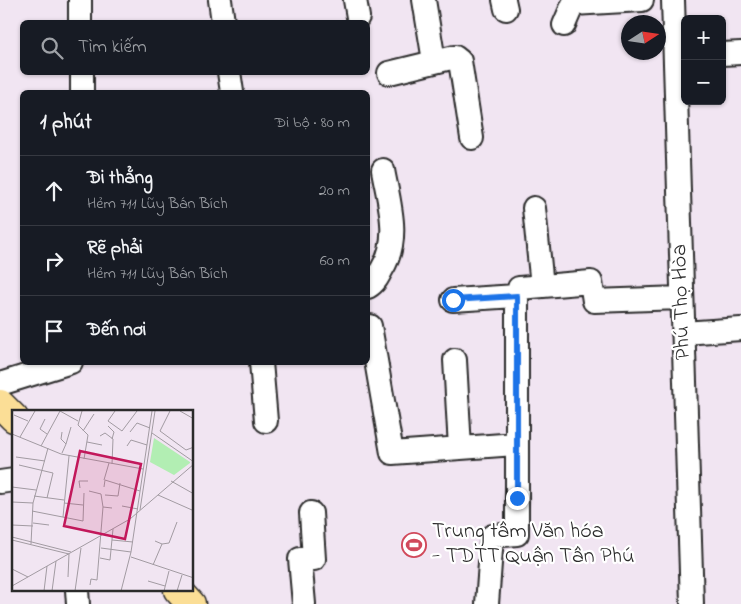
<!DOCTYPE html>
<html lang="vi">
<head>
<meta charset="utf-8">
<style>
  :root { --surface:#171b24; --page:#242831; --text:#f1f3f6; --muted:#9ea1a6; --line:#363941 }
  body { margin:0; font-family:"Indie Flower",sans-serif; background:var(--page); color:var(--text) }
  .controls { position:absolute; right:15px; top:15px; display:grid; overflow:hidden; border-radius:8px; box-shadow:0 1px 4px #0004 }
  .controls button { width:45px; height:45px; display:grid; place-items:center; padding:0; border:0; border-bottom:1px solid var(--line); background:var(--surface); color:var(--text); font:25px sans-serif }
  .compass { position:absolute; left:621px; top:15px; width:45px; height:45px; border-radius:50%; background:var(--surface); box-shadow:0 1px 4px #0004; rotate:78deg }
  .stop { position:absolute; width:15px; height:15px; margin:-11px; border:4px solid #1a73e8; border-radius:50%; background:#fff }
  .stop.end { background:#1a73e8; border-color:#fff; box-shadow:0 1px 5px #0008 }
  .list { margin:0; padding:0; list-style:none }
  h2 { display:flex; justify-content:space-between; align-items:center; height:65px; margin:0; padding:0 20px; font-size:21px }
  h2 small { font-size:16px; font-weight:400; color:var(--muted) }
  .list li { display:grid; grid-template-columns:32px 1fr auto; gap:15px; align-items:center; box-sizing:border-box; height:70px; padding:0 20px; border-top:1px solid var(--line) }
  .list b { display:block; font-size:19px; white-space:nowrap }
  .list p { margin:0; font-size:16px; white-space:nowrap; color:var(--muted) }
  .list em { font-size:16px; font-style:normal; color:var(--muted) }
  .icon { flex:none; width:28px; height:28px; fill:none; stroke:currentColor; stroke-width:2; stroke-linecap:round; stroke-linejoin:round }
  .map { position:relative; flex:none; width:741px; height:604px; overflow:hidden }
  .search { position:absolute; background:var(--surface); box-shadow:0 1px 4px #0004; left:20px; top:20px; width:350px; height:55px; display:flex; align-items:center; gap:12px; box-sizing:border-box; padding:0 18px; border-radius:8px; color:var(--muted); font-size:19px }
  .panel { position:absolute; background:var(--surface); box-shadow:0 1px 4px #0004; left:20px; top:90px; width:350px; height:275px; border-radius:8px }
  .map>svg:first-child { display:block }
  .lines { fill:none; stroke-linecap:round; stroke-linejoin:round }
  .minor-casing { stroke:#2b2b2b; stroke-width:26 }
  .major-casing { stroke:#2b2b2b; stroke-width:31 }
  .minor { stroke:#fff; stroke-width:22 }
  .major { stroke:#fbde96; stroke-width:28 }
  .route { stroke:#1a73e8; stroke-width:6 }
  .labels { text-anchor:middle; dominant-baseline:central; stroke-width:4.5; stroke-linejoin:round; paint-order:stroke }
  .street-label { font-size:22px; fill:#2b2b2b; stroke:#fff }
  .poi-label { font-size:22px; fill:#2b2b2b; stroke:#fff; text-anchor:start }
  .inset-road { fill:none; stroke:#a29ba2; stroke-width:1 }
  .view { fill:#c2185b; fill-opacity:0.15; stroke:#c2185b; stroke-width:2.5 }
  .inset-edge { fill:none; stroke:#2b2b2b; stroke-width:2.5 }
</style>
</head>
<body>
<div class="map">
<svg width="741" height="604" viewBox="0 0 741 604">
  <rect width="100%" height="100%" fill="#f1e5f2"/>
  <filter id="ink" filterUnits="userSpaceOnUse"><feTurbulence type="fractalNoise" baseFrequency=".02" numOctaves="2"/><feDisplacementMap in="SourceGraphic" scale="10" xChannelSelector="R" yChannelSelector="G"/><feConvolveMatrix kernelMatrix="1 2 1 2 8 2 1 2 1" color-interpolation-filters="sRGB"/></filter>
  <g filter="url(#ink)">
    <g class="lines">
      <defs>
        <path id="minor" d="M80,0V22
          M220,0L223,22
          M355,0L358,17
          M424,0L434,61
          M504,0L506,9
          M673,0L692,604
          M564,25L573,4L642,0
          M722,54L741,53
          M82,72V92
          M229,72L232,92
          M389,73L455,57L460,61L472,138
          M534,208L542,286
          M368,287C375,283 378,277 382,269C401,239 389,203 383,170
          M517,296L519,288L591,282L594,301L681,298
          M453,300L517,296V534L492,536L487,604
          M370,326L392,453L517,444
          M683,333L741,329
          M455,360L460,448
          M261,362L266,421
          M0,384L71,362
          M0,482L14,480
          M77,590L78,604
          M304,604L300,559H314L311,513"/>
        <path id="major" d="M0,404L14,418
          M178,590L191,604"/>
      </defs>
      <!-- minor casing -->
      <use href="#minor" class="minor-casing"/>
      <!-- major casing -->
      <use href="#major" class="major-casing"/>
      <!-- minor -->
      <use href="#minor" class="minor"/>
      <!-- major -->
      <use href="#major" class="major"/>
    </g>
  </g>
  <g class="lines" filter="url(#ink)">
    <!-- route -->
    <path class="route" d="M453,300L517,296V498"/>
  </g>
  <!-- icons -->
  <defs>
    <symbol id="stadium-ring" viewBox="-11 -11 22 22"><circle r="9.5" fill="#fff" stroke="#d1495b" stroke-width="1.5"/><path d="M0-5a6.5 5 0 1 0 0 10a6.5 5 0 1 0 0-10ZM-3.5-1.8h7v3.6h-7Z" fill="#d1495b"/></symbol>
  </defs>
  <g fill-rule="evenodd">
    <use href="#stadium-ring" x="400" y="531" width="28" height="28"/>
  </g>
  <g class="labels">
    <!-- street labels -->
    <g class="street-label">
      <text transform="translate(682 302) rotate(-92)">Phú Thọ Hòa</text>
    </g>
    <!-- poi labels -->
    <g class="poi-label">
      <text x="432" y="532">Trung tâm Văn hóa<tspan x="432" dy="25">- TDTT Quận Tân Phú</tspan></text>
    </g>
  </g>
  <!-- overview -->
  <g transform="translate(12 410)">
    <rect width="181" height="181" fill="#f1e5f2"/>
    <path d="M142,28L178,52V53L162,65L138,52Z" fill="#b2eeb3"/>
    <path class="inset-road" d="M48,1L66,11M70,1L66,15L76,25L72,49M103,1L96,11L110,21L125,1M158,1L148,21L174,40L182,37M168,1L182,9M2,5L16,11M33,9L28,19L35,24M96,16L102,22L100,29M71,21L82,4M50,22L49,29L54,34L50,43M118,22L125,13L138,18M140,23L182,52M0,24L49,44L131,59M88,26L93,23L101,29L100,54M8,27L23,1M75,32L90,35M54,34L59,17M29,36L48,1M115,36L119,30L135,35M4,47L33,51M7,55L41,63L35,88M92,70L97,53M159,71L182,84M0,77L24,80M92,77L93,70L128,81M68,78L67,71H76M77,81L89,84L91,97M93,85L106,86L108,73M146,85L180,100M22,86L52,90M0,92L21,93M52,93L71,95M110,96L126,99M128,100L143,1M20,101L71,111L72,83M51,107L57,46M21,113L37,115M0,115L21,116M0,127L59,142M0,130L57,144L56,167M100,130L121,132M19,134L21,93L36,38M150,134L157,133L165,112M89,138L119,142M119,147L182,168M88,148L98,150L101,119M141,155L150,134L143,131M0,159L16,167M136,171L153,176M78,175L79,169L85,170L91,97L100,98M0,176L118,109L182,54M32,181L35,156M40,181L44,151M63,181L69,138M109,181L119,142L140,1M152,181L157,161M165,181L170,165"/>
    <path class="view" d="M68,41L129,54L113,129L52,116Z"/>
    <rect width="181" height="181" class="inset-edge"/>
  </g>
</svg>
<div class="controls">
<button>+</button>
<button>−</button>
</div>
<svg class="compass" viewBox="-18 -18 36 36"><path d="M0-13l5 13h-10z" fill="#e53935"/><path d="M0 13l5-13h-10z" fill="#9ea1a6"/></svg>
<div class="stop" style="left:453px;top:300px"></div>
<div class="stop end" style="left:517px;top:498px"></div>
<div class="search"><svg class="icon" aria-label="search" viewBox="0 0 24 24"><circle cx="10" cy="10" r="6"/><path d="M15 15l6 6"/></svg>Tìm kiếm</div>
<section class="panel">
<h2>1 phút<small>Đi bộ · 80 m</small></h2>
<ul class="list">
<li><svg class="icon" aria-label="ahead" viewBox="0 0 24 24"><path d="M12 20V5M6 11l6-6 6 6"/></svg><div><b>Đi thẳng</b><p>Hẻm 711 Lũy Bán Bích</p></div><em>20 m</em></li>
<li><svg class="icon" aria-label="right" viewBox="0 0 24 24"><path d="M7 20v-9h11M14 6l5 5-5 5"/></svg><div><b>Rẽ phải</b><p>Hẻm 711 Lũy Bán Bích</p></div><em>60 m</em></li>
<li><svg class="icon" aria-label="arrive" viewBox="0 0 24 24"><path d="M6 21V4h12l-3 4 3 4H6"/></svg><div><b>Đến nơi</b></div></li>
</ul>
</section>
</div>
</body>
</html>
